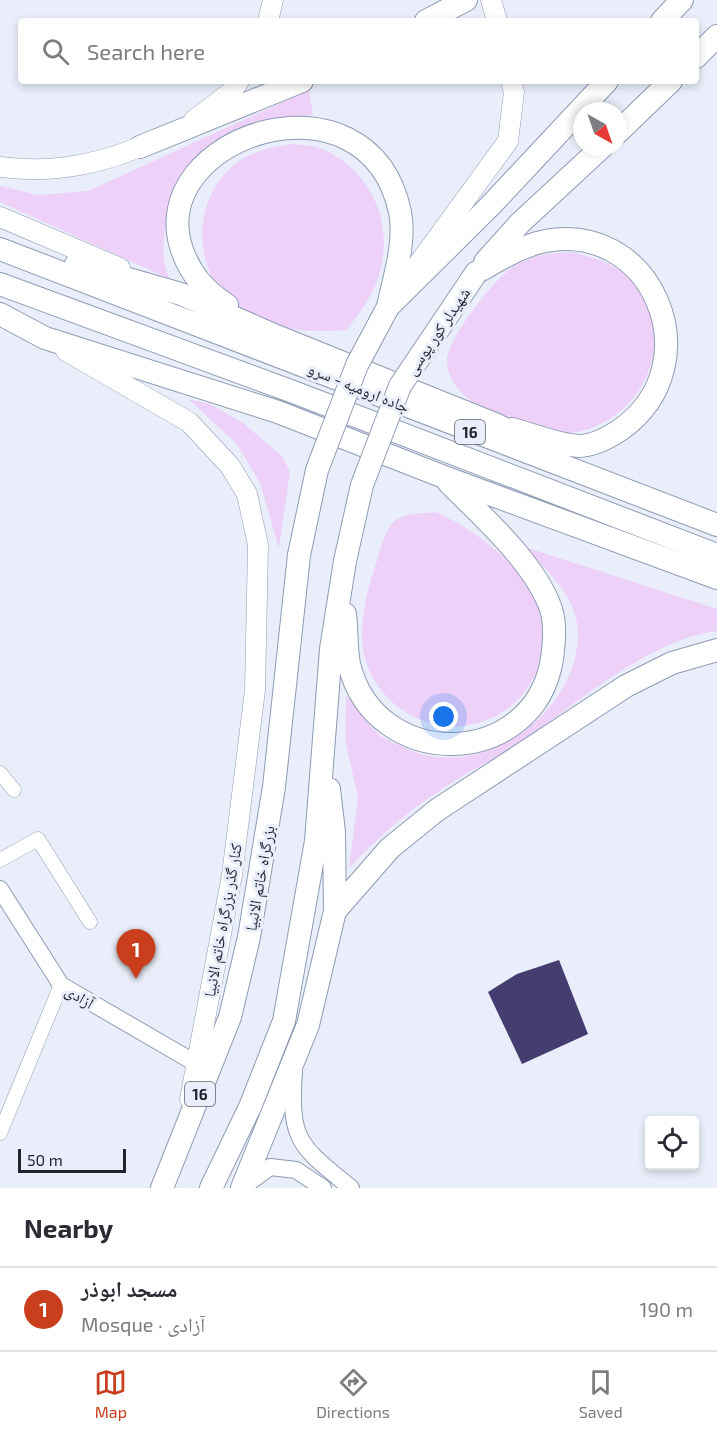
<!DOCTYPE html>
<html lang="en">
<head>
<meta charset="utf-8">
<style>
  :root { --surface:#fff; --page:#f7f7f7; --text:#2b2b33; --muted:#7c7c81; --line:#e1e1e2; --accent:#c93f1e }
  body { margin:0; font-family:"Exo 2","Noto Naskh Arabic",sans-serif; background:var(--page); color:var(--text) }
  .controls { position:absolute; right:18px; bottom:18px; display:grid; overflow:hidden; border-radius:6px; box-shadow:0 3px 9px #0003 }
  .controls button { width:54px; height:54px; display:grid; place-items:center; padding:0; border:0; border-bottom:2px solid var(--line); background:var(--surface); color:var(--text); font:30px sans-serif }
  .compass { position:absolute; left:573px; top:102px; width:54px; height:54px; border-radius:50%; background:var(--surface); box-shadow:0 3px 9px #0003; rotate:140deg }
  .scale { position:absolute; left:18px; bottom:15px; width:108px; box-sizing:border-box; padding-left:6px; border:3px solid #1f242e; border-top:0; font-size:16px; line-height:21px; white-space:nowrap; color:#1f242e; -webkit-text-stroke:4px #e9eefa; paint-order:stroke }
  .you { position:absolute; left:444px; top:717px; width:21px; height:21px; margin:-15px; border:4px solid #fff; border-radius:50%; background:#1a73e8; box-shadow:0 0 0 9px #1a73e833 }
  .badge { display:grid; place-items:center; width:39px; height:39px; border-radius:50%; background:var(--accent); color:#fff; font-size:20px; font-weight:700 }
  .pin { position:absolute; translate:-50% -50px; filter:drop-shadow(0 2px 3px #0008) }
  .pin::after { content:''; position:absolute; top:32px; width:21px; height:18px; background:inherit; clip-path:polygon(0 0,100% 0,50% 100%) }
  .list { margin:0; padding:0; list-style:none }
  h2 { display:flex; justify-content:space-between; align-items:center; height:78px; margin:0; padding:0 24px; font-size:26px }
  h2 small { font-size:20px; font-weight:400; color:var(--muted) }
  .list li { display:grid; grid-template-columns:39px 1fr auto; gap:18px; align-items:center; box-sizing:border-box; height:84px; padding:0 24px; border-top:2px solid var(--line) }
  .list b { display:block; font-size:22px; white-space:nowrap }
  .list p { margin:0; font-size:20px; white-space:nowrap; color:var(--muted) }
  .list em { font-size:20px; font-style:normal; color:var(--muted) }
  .icon { flex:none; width:33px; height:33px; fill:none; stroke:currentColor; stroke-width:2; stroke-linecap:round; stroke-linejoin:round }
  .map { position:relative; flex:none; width:717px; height:1188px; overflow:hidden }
  .search { position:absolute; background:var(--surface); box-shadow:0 3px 9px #0003; left:18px; right:18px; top:18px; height:66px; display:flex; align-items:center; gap:15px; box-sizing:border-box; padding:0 21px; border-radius:6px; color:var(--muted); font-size:22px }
  .sheet { height:162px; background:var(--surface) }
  nav { display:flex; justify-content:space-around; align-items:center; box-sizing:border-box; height:84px; border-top:2px solid var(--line); background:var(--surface); font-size:16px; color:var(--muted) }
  nav a { display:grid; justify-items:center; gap:3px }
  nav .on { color:var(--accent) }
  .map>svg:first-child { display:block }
  .green { fill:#edd1f9 }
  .building { fill:#453c6f }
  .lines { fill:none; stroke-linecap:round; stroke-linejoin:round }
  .minor-casing { stroke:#8e9bb5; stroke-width:15 }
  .tertiary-casing { stroke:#8e9bb5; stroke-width:18 }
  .secondary-casing { stroke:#8e9bb5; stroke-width:21 }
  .trunk-casing { stroke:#8e9bb5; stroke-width:24 }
  .minor { stroke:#fff; stroke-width:14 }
  .tertiary { stroke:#fff; stroke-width:16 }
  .secondary { stroke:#fff; stroke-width:20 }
  .trunk { stroke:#fff; stroke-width:22 }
  .trunk-bridge-casing { stroke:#8e9bb5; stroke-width:24; stroke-linecap:butt }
  .trunk-bridge { stroke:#fff; stroke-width:22 }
  .labels { text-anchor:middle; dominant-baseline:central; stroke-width:6; stroke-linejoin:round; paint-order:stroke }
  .shield { fill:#e9eefa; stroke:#5c616b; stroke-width:1.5 }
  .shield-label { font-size:15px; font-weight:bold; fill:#1f242e }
  .street-label { font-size:16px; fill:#1f242e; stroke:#e9eefa }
</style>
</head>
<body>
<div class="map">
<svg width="717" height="1188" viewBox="0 0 717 1188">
  <rect width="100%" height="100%" fill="#e9eefa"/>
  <!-- green -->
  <path class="green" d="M309,90L313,115C237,126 188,132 168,215C163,235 160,261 170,279L0,202V186L38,195L88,191Z
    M291,144C301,145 313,145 322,149C371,170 395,223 379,275C373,296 359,313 347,330C313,332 280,332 249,316C193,285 186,204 235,164C251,151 271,148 291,144Z
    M572,252C591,257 610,261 625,275C685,329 647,421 573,433C553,436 533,428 515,422C498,415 482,410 467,398C456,389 446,374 447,359C449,337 496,276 516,265C534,254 552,253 572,252Z
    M188,399L210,404L243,423L283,457L290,472L279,548L260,483L237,444Z
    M436,512C493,538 569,601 537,671C529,689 517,704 499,714C448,744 382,716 365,659C357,629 367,589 377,561C381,548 385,528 396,520C407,512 423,514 436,512Z
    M522,546L717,609V631C650,639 576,704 521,742C501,756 478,766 458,779C418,803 380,834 349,868L358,798L345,739L346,695C358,708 369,727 382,737C388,741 397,744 403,747C467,778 541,737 569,676C576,659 581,638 576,618C569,589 543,566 522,546Z"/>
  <!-- building -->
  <path class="building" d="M559,960L588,1034L522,1064L488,992L517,974Z"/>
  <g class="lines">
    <defs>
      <path id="minor" d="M0,773L14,790
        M0,860L38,839L90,922
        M0,1133L61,985"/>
      <path id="tertiary" d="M0,889L61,985L197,1064
        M294,1072C289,1142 300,1146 351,1188
        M243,1187L270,1167L296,1170L323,1188"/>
      <path id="secondary" d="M491,0L497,21
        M268,21L273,0
        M194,120L231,92L239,81
        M0,167C52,174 107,164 154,140
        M0,217L120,268
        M411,274L508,141L514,92L511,81
        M66,351L189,422L230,466L247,494L258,545L255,690L232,875L190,1099"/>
      <path id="trunk" d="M426,21L466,0
        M662,21L682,0
        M696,57L717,36
        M618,132L671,81
        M140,147L302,81
        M0,249C239,340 477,435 717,525
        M485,262L520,223L602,147
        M76,264L181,294L276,336L497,425L526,440
        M476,273C495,262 516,249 537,243C651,213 715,364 620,430C608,438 593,446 578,446C559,445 531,434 512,429
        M0,284L296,393L717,555
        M227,305C205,291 191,275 182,250C143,136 368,62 400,212C406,243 394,277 388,307
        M388,307L491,205L607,81
        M0,314L45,338L278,412L444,477L717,578
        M345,614C347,630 346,649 349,664C375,773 534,770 552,659C554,643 556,625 551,609C535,563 483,517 449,483
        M335,911L390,848L437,810L626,686L672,663L717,650
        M162,1188L230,1017L249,937L274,787L299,555
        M211,1188L250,1107L284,1021L316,841L331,649L345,561
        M242,1188L308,1025L335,911L334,832L329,789"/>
    </defs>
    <!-- minor casing -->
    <use href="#minor" class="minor-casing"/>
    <!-- tertiary casing -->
    <use href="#tertiary" class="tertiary-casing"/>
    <!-- secondary casing -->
    <use href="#secondary" class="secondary-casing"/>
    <!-- trunk casing -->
    <use href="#trunk" class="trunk-casing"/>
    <!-- minor -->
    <use href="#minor" class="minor"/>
    <!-- tertiary -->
    <use href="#tertiary" class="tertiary"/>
    <!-- secondary -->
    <use href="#secondary" class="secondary"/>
    <!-- trunk -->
    <use href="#trunk" class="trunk"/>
    <defs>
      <path id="trunk-bridge" d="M299,555L317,470L357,365L388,307
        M345,561L362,485L400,386L476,273"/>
    </defs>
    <!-- trunk-bridge casing -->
    <use href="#trunk-bridge" class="trunk-bridge-casing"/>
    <!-- trunk-bridge -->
    <use href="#trunk-bridge" class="trunk-bridge"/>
  </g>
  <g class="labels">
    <!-- shield labels -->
    <g class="shield">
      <rect x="455" y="420" width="30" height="24" rx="4.5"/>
      <rect x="185" y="1082" width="30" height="24" rx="4.5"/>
    </g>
    <g class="shield-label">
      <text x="470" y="432">16</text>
      <text x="200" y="1094">16</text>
    </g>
    <!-- street labels -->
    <g class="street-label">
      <text transform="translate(437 331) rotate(-56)">شهیدلر کور پوسی</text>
      <text transform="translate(359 387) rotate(22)">جاده ارومیه - سرو</text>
      <text transform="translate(259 878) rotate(-80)">بزرگراه خاتم الانبیا</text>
      <text transform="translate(222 920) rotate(-80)">کنار گذر بزرگراه خاتم الانبیا</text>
      <text transform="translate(80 996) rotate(31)">آزادی</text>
    </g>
  </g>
</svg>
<div class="controls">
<button><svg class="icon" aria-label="locate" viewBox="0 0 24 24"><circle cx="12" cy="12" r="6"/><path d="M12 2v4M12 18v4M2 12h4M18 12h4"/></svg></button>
</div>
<svg class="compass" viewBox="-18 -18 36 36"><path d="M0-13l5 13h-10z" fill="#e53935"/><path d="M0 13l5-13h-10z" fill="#7c7c81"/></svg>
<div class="scale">50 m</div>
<div class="you"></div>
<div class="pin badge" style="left:136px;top:979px">1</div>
<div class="search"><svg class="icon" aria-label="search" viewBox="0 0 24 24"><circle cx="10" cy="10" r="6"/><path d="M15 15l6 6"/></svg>Search here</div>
</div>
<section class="sheet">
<h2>Nearby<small></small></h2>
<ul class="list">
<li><span class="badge">1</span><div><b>مسجد ابوذر</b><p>Mosque · آزادی</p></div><em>190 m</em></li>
</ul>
</section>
<nav>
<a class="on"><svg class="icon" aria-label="map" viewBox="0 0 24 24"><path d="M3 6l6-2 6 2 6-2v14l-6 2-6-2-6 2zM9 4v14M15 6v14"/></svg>Map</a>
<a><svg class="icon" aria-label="directions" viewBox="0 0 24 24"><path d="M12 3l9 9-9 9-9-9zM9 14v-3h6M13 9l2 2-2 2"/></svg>Directions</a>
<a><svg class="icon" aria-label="saved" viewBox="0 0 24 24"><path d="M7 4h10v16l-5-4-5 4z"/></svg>Saved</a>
</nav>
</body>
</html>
